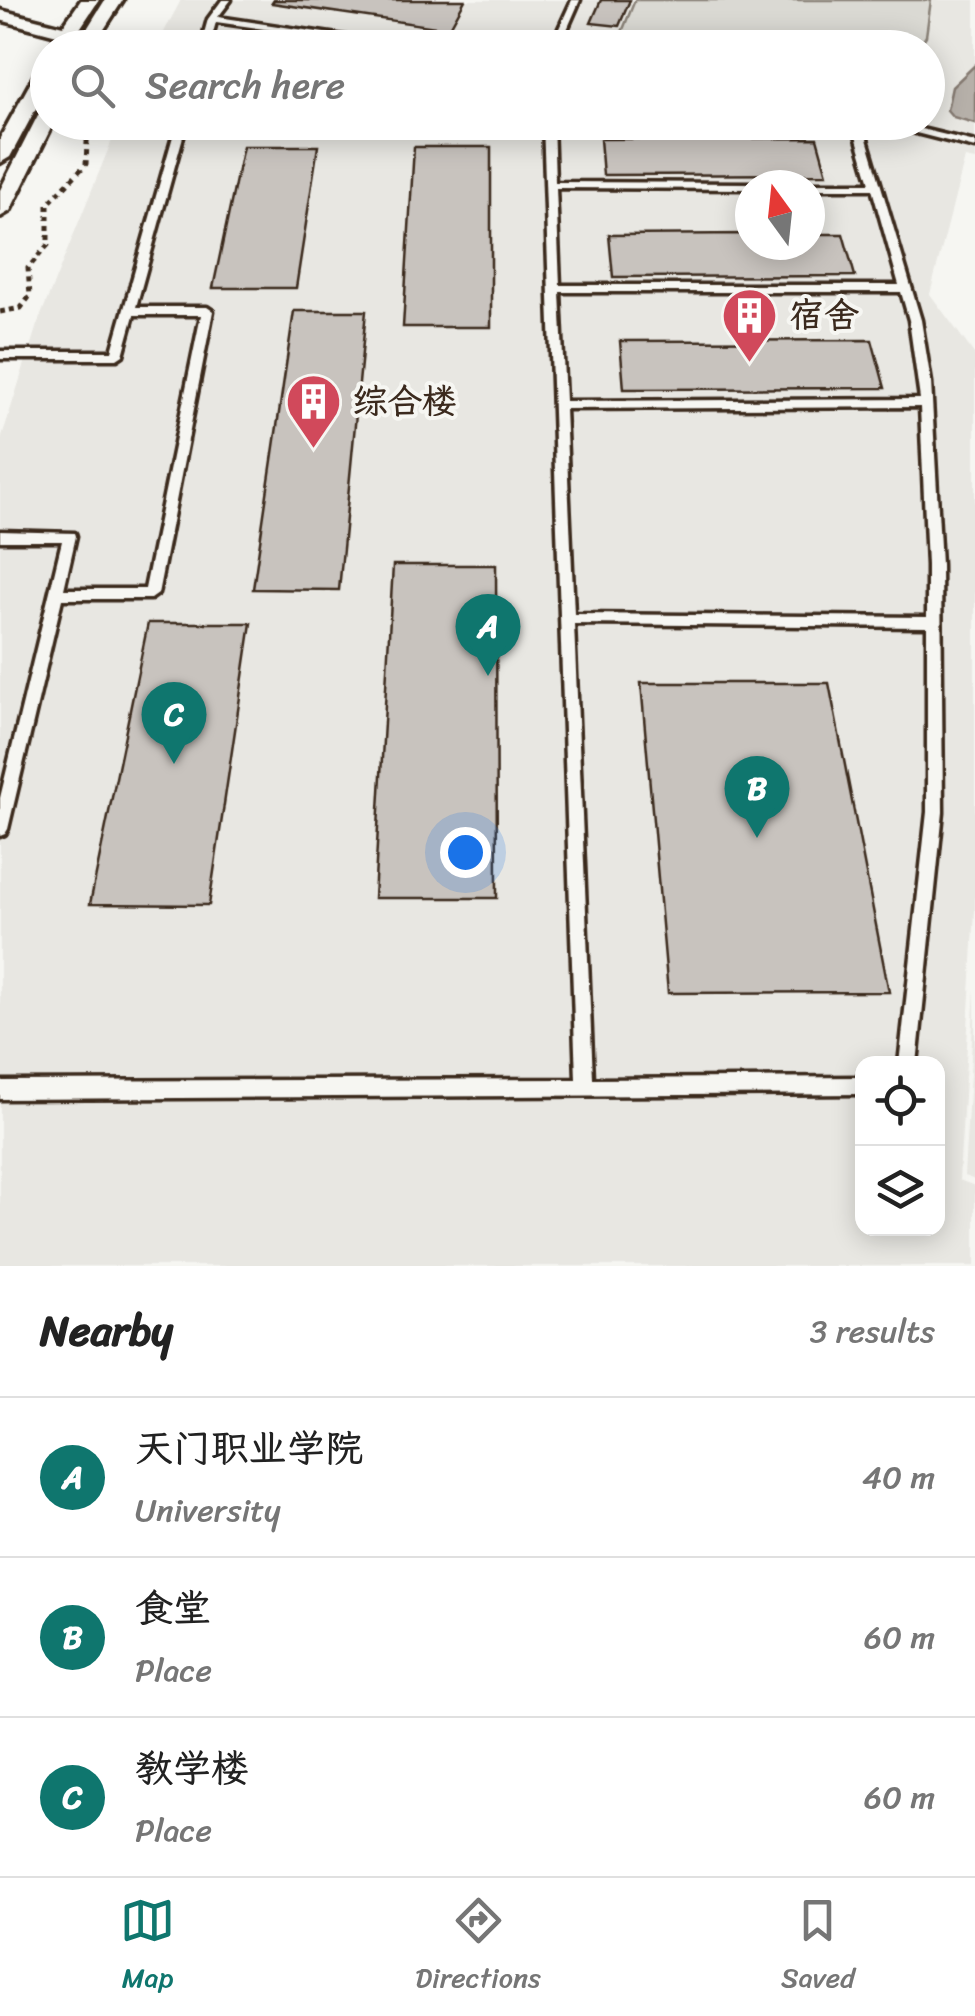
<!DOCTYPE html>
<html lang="en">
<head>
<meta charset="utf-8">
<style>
  :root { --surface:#fff; --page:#f2f2f2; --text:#222; --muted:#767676; --line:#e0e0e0; --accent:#0f766e }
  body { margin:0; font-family:Sriracha,"LXGW WenKai TC",sans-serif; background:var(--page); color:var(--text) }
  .controls { position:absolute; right:30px; bottom:30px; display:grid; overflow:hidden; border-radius:20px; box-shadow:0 5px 25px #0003 }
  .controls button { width:90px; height:90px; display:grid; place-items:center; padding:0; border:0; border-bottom:2px solid var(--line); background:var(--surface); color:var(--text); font:50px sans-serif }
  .compass { position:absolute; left:735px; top:170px; width:90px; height:90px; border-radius:50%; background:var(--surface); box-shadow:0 5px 25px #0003; rotate:345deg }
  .you { position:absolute; left:465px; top:852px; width:35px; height:35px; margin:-25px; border:8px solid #fff; border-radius:50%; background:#1a73e8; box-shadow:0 0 0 15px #1a73e833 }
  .badge { display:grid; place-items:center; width:65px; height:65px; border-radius:50%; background:var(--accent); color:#fff; font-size:32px; font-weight:700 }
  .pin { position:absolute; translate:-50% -82px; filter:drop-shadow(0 2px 5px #0008) }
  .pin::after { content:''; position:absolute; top:52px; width:35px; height:30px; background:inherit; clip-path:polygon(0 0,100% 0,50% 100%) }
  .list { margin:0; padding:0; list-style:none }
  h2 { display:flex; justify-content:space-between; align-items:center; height:130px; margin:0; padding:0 40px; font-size:42px }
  h2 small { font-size:32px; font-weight:400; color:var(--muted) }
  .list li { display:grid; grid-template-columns:65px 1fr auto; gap:30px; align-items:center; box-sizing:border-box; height:160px; padding:0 40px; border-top:2px solid var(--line) }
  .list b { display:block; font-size:38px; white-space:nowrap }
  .list p { margin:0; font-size:32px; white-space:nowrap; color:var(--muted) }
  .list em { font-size:32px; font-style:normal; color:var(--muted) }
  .icon { flex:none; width:55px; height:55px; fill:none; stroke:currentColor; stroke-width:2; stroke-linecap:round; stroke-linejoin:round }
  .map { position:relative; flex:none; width:975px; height:1266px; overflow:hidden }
  .search { position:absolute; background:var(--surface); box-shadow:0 5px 25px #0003; left:30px; right:30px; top:30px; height:110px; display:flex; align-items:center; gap:25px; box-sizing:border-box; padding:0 35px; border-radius:55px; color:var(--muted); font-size:38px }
  .sheet { height:610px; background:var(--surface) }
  nav { display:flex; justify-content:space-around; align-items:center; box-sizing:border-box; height:140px; border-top:2px solid var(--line); background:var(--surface); font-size:28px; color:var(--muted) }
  nav a { display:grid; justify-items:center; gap:5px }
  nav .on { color:var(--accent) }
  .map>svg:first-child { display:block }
  .built { fill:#e8e7e2; fill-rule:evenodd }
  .green { fill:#dad9d3; stroke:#8a8278; stroke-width:2.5 }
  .water { fill:#b6b0a9; stroke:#857a71; stroke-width:2.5 }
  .building { fill:#c8c3be; stroke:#3b2a1e; stroke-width:2.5 }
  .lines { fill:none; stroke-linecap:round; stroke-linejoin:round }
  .lane-casing { stroke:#3b2a1e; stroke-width:7 }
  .street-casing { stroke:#3b2a1e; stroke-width:7 }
  .path { stroke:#3b2a1e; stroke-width:5; stroke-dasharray:5 5; stroke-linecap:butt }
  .lane { fill:#f6f6f2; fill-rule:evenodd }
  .street { fill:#f6f6f2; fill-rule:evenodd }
  .labels { text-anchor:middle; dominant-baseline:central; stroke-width:8; stroke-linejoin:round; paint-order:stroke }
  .poi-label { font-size:35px; font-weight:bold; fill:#3b2a1e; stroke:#f6f6f2; text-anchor:start }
</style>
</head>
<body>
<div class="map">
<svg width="975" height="1266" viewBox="0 0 975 1266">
  <rect width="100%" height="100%" fill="#f6f6f2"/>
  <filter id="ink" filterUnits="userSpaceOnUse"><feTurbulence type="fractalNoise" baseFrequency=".01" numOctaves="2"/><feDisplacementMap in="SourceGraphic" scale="20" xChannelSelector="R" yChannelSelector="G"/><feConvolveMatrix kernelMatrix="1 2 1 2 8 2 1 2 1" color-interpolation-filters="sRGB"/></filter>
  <g filter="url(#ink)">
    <!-- built -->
    <path class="built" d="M181,0H975V160L965,158L930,294L975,355V910L959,1180L975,1186V1266H0V443L37,325L119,123L928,122V48L156,47ZM750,185H810V245H750ZM862,1064H938V1228H862Z
      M975,989V1180L964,1176Z"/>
    <!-- green -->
    <path class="green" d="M635,0H931L926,36L918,48L672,47L658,37L622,32Z"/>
    <!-- water -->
    <path class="water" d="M975,65V123L953,117L947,110L952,87Z"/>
    <!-- building -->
    <path class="building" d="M274,0H465L449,29L272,3Z
      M601,0H630L619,26L591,23Z
      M817,138L827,174L603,175L600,139Z
      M243,146H318L296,288H213Z
      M414,147H491V327H403Z
      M750,234V245H810V234H843L855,276L613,277L609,235Z
      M294,311H366L339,590L253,589Z
      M872,340L885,388L624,389L620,341Z
      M393,565H496L497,898H374Z
      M148,623H251L209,905L90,904Z
      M641,683H829L889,992L668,993Z"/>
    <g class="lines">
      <defs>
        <path id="lane" d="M222,0H231L218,17L424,48H397L216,22L209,48H200L208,19Z
          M572,0H580L559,48H550Z
          M177,122H187L136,307H207L213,311L158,594L151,599H62L8,829L5,834L0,836V798L62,541H0V531L75,533L76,536L64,589H145L201,315H134L123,355L117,359H0V351H112Z
          M543,122H553L555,182L750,183L754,185H750V189L556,188L560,285H899L872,189H810V185H806L810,183H870L852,122H862L921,320L931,382L941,565L943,812L917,1064H899L927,812V627L574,624L593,1079L862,1077V1094L0,1099V1081L576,1079ZM560,292H901L909,320L920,399L565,401ZM920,407L927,565V617L574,614L565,409Z
          M873,122H892L975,142V148Z"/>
        <path id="street" d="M81,0H99L79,30L85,32L105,0H123L92,48H74L78,41L72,39L67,48H53L51,44L57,35L0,20V10L63,26Z
          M48,62V86L10,157L0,163V138L39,67Z
          M48,109V122H54L10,211L0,217V190L38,115Z"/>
      </defs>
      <!-- lane casing -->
      <use href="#lane" class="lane-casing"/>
      <!-- street casing -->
      <use href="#street" class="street-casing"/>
      <!-- path -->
      <path class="path" d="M0,312L21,308L30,296L28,268L48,245V204L86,164L88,122"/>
      <!-- lane -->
      <use href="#lane" class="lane"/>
      <!-- street -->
      <use href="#street" class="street"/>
    </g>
  </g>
  <!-- icons -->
  <defs>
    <symbol id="building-pin" viewBox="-11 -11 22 30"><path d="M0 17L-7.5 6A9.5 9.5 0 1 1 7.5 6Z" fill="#d1495b" stroke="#f6f6f2"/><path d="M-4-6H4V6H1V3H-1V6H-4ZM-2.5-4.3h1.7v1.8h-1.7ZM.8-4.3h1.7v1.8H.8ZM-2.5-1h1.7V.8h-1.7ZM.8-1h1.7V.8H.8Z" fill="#fff"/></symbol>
  </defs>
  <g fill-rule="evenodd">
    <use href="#building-pin" x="718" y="284" width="63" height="86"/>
    <use href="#building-pin" x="282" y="370" width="63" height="86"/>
  </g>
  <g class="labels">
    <!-- poi labels -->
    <g class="poi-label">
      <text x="789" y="315">宿舍</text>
      <text x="352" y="401">综合楼</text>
    </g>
  </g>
</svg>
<div class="controls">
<button><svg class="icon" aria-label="locate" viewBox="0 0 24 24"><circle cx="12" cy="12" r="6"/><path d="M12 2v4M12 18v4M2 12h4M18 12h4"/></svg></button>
<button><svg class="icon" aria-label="layers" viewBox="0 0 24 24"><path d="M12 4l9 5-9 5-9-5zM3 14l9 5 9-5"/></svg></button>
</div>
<svg class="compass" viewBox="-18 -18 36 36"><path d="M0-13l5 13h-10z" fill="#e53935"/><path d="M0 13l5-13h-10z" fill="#767676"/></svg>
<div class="you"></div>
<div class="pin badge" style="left:488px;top:676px">A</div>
<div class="pin badge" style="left:757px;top:838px">B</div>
<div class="pin badge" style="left:174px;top:764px">C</div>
<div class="search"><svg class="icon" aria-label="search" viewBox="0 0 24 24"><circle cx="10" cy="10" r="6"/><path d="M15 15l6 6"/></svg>Search here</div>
</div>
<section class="sheet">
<h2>Nearby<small>3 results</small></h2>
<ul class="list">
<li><span class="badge">A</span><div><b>天门职业学院</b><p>University</p></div><em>40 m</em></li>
<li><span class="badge">B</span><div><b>食堂</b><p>Place</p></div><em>60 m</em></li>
<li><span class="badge">C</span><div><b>教学楼</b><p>Place</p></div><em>60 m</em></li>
</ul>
</section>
<nav>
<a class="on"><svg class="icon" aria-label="map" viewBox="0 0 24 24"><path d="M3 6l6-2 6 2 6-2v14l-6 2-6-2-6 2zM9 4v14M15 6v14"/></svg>Map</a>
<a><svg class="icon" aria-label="directions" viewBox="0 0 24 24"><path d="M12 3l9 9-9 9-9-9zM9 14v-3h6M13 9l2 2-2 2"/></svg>Directions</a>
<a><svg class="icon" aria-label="saved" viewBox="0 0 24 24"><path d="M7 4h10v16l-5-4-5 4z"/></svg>Saved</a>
</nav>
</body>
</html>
